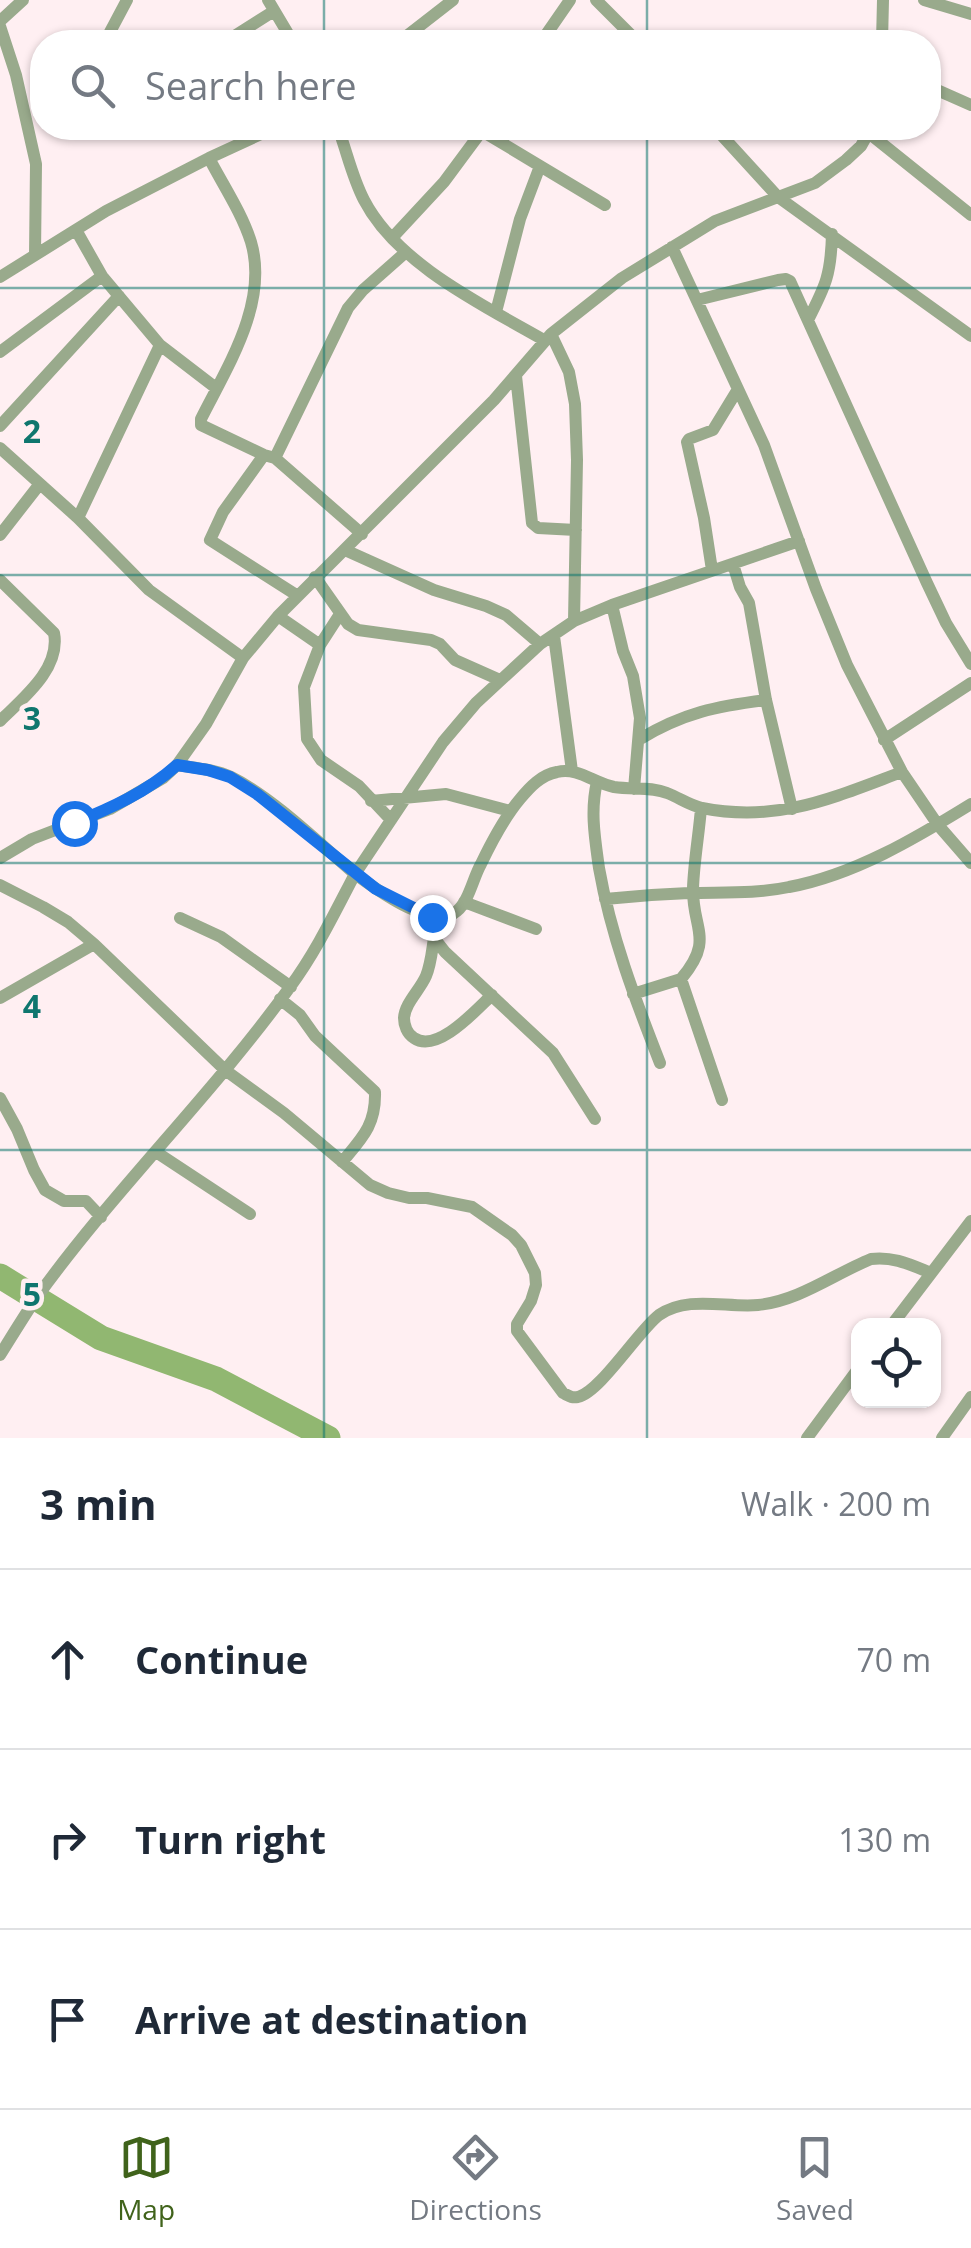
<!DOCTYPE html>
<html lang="en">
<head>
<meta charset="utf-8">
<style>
  :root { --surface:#fff; --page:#f6f6f7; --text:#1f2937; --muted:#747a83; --line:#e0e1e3; --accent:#40631b }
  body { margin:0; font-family:"Open Sans",sans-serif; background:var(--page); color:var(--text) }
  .controls { position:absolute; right:30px; bottom:30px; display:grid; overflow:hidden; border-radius:20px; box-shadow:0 2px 8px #0004 }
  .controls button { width:90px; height:90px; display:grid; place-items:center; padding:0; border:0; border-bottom:2px solid var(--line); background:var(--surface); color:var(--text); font:50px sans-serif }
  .stop { position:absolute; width:30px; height:30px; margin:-22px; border:8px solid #1a73e8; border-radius:50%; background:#fff }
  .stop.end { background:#1a73e8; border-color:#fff; box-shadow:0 2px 10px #0008 }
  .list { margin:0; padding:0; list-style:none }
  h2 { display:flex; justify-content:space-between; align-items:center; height:130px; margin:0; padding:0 40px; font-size:42px }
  h2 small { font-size:32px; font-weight:400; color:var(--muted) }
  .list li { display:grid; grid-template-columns:65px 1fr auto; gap:30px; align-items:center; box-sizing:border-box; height:180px; padding:0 40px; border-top:2px solid var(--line) }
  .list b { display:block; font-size:38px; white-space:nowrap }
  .list em { font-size:32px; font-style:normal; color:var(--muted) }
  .icon { flex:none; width:55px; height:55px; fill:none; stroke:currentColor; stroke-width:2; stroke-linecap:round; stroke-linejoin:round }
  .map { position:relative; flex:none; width:971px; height:1438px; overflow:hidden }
  .search { position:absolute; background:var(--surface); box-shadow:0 2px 8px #0004; left:30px; right:30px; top:30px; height:110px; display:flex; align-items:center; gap:25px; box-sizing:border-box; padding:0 35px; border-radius:40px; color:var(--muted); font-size:38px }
  .sheet { height:670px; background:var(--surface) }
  nav { display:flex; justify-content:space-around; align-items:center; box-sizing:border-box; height:140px; border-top:2px solid var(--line); background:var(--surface); font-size:28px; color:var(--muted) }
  nav a { display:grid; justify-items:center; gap:5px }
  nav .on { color:var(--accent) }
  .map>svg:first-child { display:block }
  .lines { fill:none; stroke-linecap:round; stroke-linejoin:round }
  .river { stroke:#91b771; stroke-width:25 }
  .street { stroke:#99aa8c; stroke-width:12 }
  .route { stroke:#1a73e8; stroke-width:12 }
  .grid { fill:none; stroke:#0f766e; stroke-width:2.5; stroke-opacity:0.55 }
  .grid-label { font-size:32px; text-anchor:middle; font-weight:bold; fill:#0f766e; stroke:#ffeff2; stroke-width:9; stroke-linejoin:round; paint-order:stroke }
</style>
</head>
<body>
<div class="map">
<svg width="971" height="1438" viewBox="0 0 971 1438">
  <rect width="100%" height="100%" fill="#ffeff2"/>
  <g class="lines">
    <!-- river -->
    <path class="river" d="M0,1276L101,1338L216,1379L328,1438"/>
    <!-- street -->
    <path class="street" d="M268,0L293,42
      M596,0L638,42
      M924,0L971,14
      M0,21L23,0
      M0,26L16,75L36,164L35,255
      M108,42L110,32L127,0
      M225,42L274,11
      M399,42L453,0
      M541,42L570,0
      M882,42L883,0
      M928,86L971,105
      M338,128C347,152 352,177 364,200C397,264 483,305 544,340
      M715,128L778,197L971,336
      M482,131L605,205
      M870,134L971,215
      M209,158C223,185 242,213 251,242C269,303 227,367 201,419V425L264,455L275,458L362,534
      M76,230L102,276L160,345L216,388
      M392,238L444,182L484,128
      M672,247L764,445L816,589L847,665L902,772L938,825L971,863
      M0,277L106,211L209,158L274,128
      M697,300L778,280L786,279L790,281L927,583L946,623L971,664
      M496,312L520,219L540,166
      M808,320C826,285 831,274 832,234
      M551,334L569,372L575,404L577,460L574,621
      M0,352L102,276
      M516,376L532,523L538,528L576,530
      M0,426L119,296
      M0,448L78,518L149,590L243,658
      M264,455L223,512L210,540L298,596
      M275,458L348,308L363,290L406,252
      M78,518L160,345
      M0,535L39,485
      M799,541L612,605L574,621L540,644L476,703L443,742L355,874C376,889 433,932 457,911C469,901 473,878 481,864C492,841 504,818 520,799C530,787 541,775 557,772C578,767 594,783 614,787C632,790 651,786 667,793C680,798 689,805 702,808C778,823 832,798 902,772
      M345,550L434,590L486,606L506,615L540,644
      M733,564L740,587L749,603L766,700L792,809
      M712,570L704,518L687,442L689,439L713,430L738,389
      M315,577L348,624L358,630L431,640L440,644L455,660L500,680
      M0,580L54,633C61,669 22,699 0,721
      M612,605L623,651L633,676L640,718L634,789
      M340,614L320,645L304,687L307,739L321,760L359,786L391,820
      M278,616L320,645
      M554,636L572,771
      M640,739C683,713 717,706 766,700
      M884,740L971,683
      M597,782C590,811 595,839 599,868C611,936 635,999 660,1063
      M371,801L446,794L510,811
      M0,858L32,839L110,809L163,778L177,765L206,724L243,658L278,616L494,400L551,334L622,278L715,221L815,183L846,160L861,146L871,128
      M0,885L43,907L68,922L94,944L225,1070L284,1113L370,1185L388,1193L409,1198H427L472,1207L512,1235L521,1245L535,1273L536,1285L531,1301L517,1324V1331L563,1393C569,1396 571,1398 578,1397C600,1392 639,1330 659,1315C688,1295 726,1308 758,1305C799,1301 834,1274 871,1259C893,1256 911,1265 931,1273
      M605,899C633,896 661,894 689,893C723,892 756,894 789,887C854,875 916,838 971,804
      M464,902L536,929
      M432,917L434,938L445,952L553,1053L595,1119
      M180,918L221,937L291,987
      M434,938C432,950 431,964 426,976C420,990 405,1003 404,1018C404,1025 407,1034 414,1038C437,1054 476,1010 492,995
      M681,979C715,939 692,929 693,888C694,861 699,834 701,808
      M633,994L681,979L722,1100
      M0,998L94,944
      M280,999L300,1015L315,1036L375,1092C376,1125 362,1138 342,1162
      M0,1098L17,1129L34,1170L45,1190L64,1201H86L101,1217
      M156,1152L250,1214
      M891,1326L971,1221
      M0,1355C12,1336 24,1316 37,1297C115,1189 212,1095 290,987C316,952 335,912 355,874C320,844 272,797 231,777C214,769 195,768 177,765
      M807,1438L858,1369
      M942,1438L971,1397"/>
  </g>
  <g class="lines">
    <!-- route -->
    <path class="route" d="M74,823C111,808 147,792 177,765L208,770L230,777L257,794L376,889L432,917"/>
  </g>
  <!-- grid -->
  <path class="grid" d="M324,0V42M647,0V42M324,128V1438M647,128V1438M0,288H971M0,575H971M0,863H971M0,1150H971"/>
  <g class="grid-label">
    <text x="32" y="443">2</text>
    <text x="32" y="730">3</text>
    <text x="32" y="1018">4</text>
    <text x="32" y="1306">5</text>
  </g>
</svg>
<div class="controls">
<button><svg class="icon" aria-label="locate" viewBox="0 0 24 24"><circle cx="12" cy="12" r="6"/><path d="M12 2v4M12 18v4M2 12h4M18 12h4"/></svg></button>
</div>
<div class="stop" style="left:74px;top:823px"></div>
<div class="stop end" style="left:432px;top:917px"></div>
<div class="search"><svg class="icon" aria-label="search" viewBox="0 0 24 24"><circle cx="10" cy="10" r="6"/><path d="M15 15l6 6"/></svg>Search here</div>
</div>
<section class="sheet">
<h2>3 min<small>Walk · 200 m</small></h2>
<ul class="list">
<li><svg class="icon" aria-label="ahead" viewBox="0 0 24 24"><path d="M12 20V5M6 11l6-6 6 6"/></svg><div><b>Continue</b></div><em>70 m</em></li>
<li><svg class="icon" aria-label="right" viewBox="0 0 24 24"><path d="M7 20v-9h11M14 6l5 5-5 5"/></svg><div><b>Turn right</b></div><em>130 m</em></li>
<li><svg class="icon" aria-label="arrive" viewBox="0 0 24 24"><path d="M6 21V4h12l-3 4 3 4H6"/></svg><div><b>Arrive at destination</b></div></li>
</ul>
</section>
<nav>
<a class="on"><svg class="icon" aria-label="map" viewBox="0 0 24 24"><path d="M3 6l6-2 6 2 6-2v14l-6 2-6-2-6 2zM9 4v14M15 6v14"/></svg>Map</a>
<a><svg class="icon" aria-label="directions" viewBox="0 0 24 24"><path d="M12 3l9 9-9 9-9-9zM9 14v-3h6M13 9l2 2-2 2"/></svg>Directions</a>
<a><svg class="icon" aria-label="saved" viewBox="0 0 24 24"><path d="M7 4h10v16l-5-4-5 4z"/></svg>Saved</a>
</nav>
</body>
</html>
